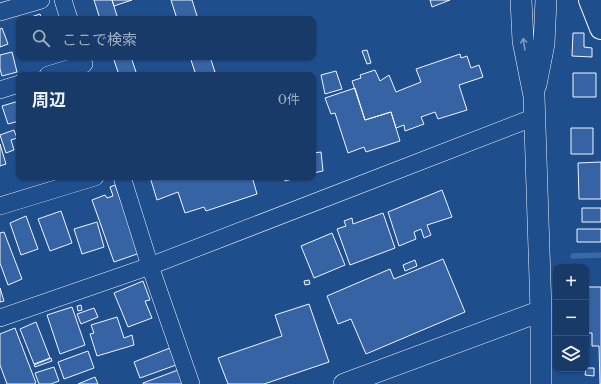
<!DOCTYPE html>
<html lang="ja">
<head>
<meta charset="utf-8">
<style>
  :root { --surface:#173a69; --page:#20416f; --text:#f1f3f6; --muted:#9eadc0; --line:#36547d }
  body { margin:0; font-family:"Libre Baskerville","Noto Sans JP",serif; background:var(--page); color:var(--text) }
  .controls { position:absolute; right:12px; bottom:12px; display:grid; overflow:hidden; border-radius:8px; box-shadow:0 1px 3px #0004 }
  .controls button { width:36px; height:36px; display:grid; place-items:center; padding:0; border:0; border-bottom:1px solid var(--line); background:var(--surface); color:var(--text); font:20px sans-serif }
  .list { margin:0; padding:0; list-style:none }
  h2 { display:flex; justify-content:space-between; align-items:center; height:52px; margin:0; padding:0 16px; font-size:17px }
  h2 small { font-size:13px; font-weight:400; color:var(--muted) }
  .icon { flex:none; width:22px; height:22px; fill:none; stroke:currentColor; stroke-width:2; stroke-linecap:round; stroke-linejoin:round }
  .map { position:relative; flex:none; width:601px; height:384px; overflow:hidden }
  .search { position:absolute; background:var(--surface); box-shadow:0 1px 3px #0004; left:16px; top:16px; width:300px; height:44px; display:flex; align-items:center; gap:10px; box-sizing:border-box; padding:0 14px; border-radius:8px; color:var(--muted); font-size:15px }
  .panel { position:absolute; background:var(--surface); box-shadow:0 1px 3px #0004; left:16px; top:72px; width:300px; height:108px; border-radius:8px }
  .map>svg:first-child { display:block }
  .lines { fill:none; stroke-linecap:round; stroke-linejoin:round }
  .stream { stroke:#3b69a3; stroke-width:5.5 }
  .building { fill:#3563a3; stroke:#f2f6ff }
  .minor-casing { stroke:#f2f6ff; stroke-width:18 }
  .tertiary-casing { stroke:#f2f6ff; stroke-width:22 }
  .motorway-casing { stroke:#f2f6ff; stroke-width:24 }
  .minor { stroke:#1f4e8c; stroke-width:17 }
  .tertiary { stroke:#1f4e8c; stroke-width:21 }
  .motorway { stroke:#1f4e8c; stroke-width:22 }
  .oneway { stroke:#7e9ac0 }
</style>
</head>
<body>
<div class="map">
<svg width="601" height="384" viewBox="0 0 601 384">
  <rect width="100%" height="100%" fill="#1f4e8c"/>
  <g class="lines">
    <!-- stream -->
    <path class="stream" d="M573,256L601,255"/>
  </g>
  <!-- building -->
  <path class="building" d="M94,0H112L118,19H100Z
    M112,0H132L114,6Z
    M171,0H192L198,19H177Z
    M430,0H450L432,7Z
    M40,14L42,19H25Z
    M2,28L8,44L0,47V29Z
    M573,33H584V47L592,48V57L572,56Z
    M367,50L371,63L367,64L362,51Z
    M12,52L17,72L2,76L0,69V55Z
    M460,54L461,58L467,56L471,68L479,65L483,77L459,85L467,110L438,119L435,112L421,117L424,124L405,131L404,125L396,128L391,112L365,120L352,81L361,78L360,75L375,70L380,81L389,75L396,92L421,82L416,69Z
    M113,57H131L137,75H119Z
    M190,57H210L215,72L205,75H196Z
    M336,71L342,89L325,94L321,75Z
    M573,73H596V97H573Z
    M355,88L365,120L391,112L400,141L366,152L364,147L348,153L335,113L331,114L325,98Z
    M19,101V121L8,124L2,106Z
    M571,128H593V154H571Z
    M14,130L17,138L11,140L14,150L6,153L0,135Z
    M0,144L6,164L0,166Z
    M321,152L323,171L313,173V153Z
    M601,162V199H579L578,163Z
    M150,177L185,178L261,177L253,180L257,194L206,211L204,207L185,213L178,192L157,200Z
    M283,177H300L285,181Z
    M115,185L140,253L114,262L92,200L105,195L107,198L113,196L110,187Z
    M442,190L452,217L427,225L431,235L424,238L421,229L414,232L416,239L399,246L388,212Z
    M582,208H601V222H582Z
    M61,211L72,243L50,251L38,219Z
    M383,213L395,248L350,265L337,229L346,226L344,221L352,218L353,224Z
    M26,216L38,249L21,255L10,223Z
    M97,222L104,247L82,254L74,229Z
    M577,229H601V242H577Z
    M4,232L22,279L8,285L0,263V233Z
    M332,233L345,265L314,278L301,246Z
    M443,259L465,312L366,354L351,319L338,324L327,296L390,269L394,279Z
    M415,260L417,266L405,271L403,265Z
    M309,280L310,284L305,285L304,281Z
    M143,281L150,300L145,301L152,318L128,327L114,293Z
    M587,287H601V384H600L599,346H592V333H586Z
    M0,288L4,301L0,302Z
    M309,304L329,362L264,384H228L218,358L282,336L275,315Z
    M81,305L82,310L78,311L77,306Z
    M72,307L85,345L60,354L47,315Z
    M94,308L98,317L81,324L77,314Z
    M117,317L124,338L132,335L134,345L97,356L90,334L94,333L91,325Z
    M36,322L50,358L34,364L20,329Z
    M15,328L36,383L34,384H7L0,365V334Z
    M170,348L176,365L140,378L134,362Z
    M88,351L94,368L64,379L58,362Z
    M51,358L52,361L35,367L34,365Z
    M54,367L59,381L51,384H39L35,373Z
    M586,368H594V376L585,375Z
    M178,370L183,384H143V383Z
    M95,377L98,384H78Z"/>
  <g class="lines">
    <defs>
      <path id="minor" d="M63,0L69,19
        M0,12L41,0
        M48,75L84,64
        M0,90L19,84
        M122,177L150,266L191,384
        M0,206L95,177
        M0,318L150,266L535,117"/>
      <path id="tertiary" d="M521,0L523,41L534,96L541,311V384
        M536,85L544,44L546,0
        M344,384L541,311"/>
      <path id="motorway" d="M590,0L601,28"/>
    </defs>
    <!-- minor casing -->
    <use href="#minor" class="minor-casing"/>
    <!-- tertiary casing -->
    <use href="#tertiary" class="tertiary-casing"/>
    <!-- motorway casing -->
    <use href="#motorway" class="motorway-casing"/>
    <!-- minor -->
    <use href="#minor" class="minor"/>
    <!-- tertiary -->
    <use href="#tertiary" class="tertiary"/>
    <!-- motorway -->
    <use href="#motorway" class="motorway"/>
  </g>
  <!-- one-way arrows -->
  <defs><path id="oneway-shaft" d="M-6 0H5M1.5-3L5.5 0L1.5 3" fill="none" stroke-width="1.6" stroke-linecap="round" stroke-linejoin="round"/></defs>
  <use class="oneway" href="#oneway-shaft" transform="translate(524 44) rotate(-99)"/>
</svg>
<div class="controls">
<button>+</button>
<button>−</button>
<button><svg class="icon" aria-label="layers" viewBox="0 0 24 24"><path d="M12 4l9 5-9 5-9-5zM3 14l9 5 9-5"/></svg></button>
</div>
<div class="search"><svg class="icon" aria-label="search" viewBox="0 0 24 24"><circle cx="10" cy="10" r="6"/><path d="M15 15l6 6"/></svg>ここで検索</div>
<section class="panel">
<h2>周辺<small>0件</small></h2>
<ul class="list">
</ul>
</section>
</div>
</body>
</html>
